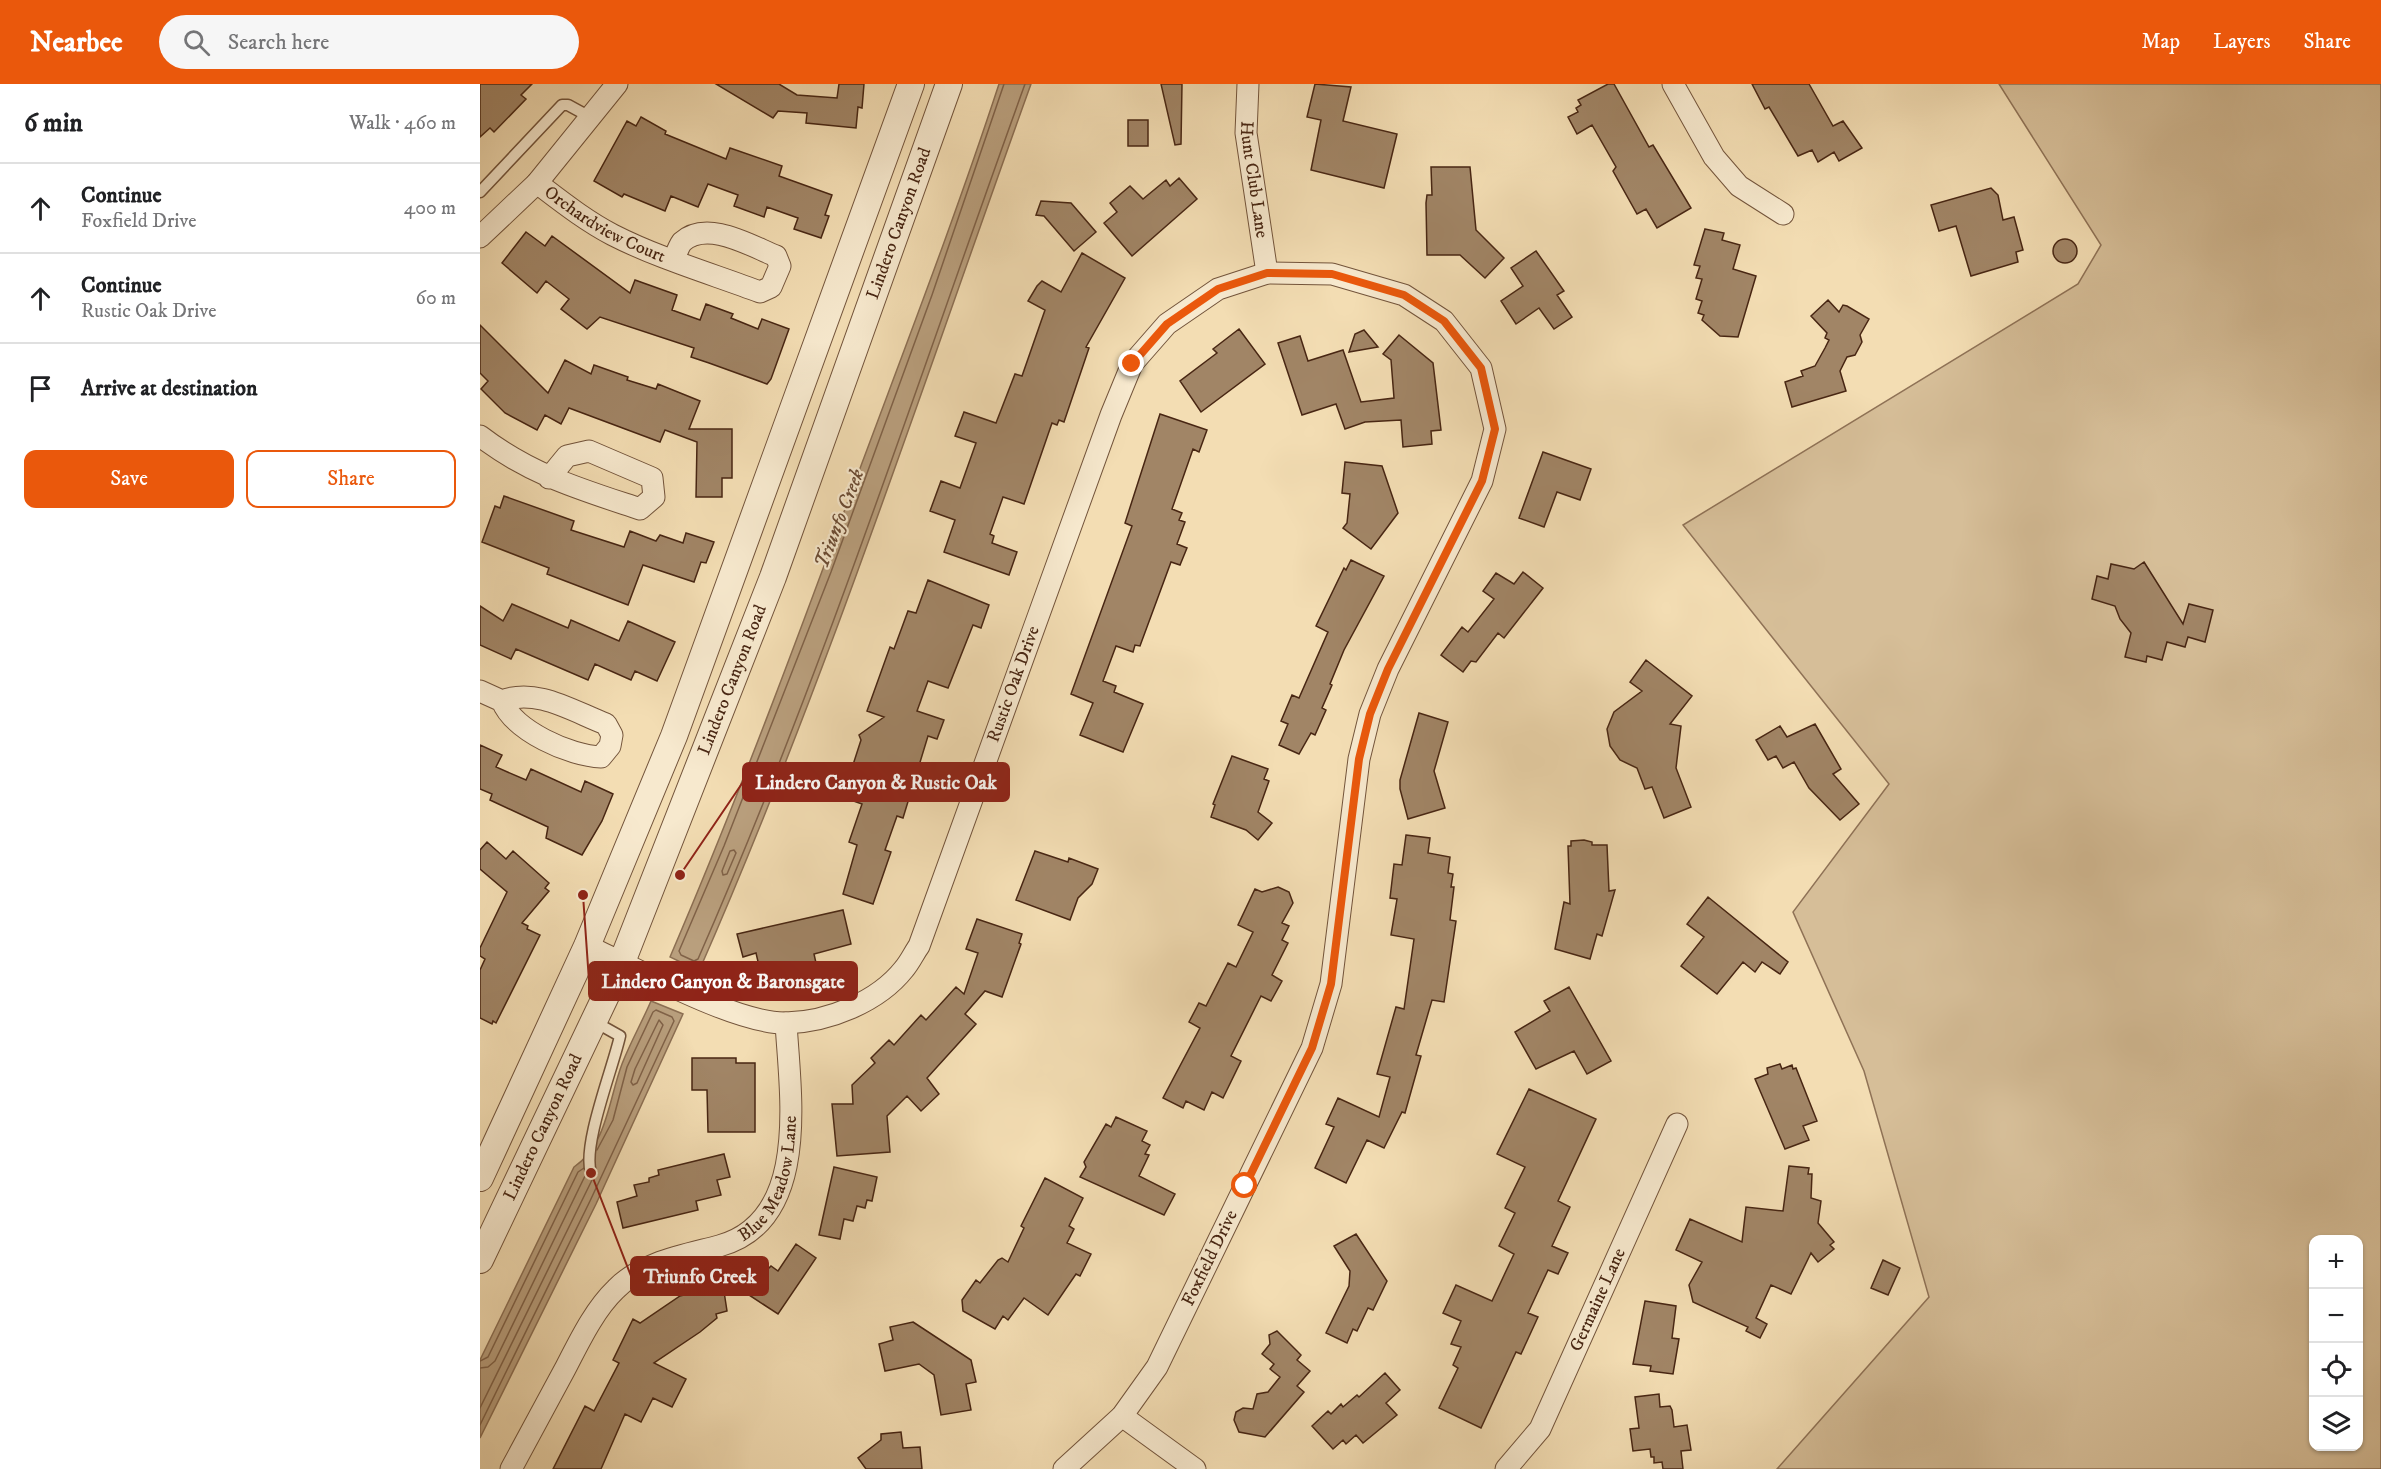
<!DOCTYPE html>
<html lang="en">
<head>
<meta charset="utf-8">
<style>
  :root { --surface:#fff; --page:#f6f6f6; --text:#202124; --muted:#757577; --line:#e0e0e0; --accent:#ea580c }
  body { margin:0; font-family:"IM FELL DW Pica",serif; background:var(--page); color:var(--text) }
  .controls { position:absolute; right:18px; bottom:18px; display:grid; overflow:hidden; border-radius:12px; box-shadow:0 2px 4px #0004 }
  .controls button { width:54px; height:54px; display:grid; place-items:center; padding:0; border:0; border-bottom:2px solid var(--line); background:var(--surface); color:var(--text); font:30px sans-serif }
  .stop { position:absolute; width:18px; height:18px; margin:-14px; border:4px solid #ea580c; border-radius:50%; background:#fff }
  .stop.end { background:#ea580c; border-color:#fff; box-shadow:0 2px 6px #0008 }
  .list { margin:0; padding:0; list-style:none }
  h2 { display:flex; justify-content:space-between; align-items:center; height:78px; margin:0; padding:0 24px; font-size:26px }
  h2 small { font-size:20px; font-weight:400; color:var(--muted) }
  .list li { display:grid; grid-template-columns:39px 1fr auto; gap:18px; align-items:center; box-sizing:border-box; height:90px; padding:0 24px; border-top:2px solid var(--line) }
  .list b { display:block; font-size:22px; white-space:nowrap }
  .list p { margin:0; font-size:20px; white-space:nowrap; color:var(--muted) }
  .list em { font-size:20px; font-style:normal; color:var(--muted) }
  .actions { display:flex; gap:12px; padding:18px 24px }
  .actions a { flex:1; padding:14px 0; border:2px solid var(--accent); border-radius:12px; text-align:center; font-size:21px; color:var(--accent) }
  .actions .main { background:var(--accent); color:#fff }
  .icon { flex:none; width:33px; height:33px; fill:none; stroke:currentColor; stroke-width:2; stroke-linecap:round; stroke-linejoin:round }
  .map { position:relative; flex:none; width:1901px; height:1385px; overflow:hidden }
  header { display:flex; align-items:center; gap:36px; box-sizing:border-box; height:84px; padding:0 30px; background:var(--accent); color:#fff }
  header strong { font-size:28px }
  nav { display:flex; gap:33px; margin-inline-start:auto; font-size:21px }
  .search { width:420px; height:54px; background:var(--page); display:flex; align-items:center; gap:15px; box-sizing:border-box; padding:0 21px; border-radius:33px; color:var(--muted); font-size:22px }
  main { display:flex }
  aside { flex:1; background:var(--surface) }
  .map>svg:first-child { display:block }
  .green { fill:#d6be98; stroke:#8f7256; stroke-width:1.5; fill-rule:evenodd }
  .water { fill:#b99f7d; stroke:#8c6f53; stroke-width:1.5 }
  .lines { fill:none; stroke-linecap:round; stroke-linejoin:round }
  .shore { stroke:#806248; stroke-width:1.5 }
  .building { fill:#a18566; stroke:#482613; stroke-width:1.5 }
  .service-casing { stroke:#73543b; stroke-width:13 }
  .minor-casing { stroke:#73543b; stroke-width:23 }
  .tertiary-casing { stroke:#73543b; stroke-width:28 }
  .service { stroke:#f7e9ce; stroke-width:10 }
  .minor { stroke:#f7e9ce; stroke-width:21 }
  .tertiary { stroke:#f7e9ce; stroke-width:26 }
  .route { stroke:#ea580c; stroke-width:8 }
  .labels { text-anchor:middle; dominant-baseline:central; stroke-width:4.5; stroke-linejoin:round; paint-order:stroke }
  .street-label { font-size:18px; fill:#482613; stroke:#f7e9ce }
  .water-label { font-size:20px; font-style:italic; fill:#6a4a33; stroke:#f7e9ce }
  .leader { fill:none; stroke:#8f2418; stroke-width:2 }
  .callout-dot { fill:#8f2418; stroke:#f7e9ce; stroke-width:2 }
  .callout { fill:#8f2418; stroke:#8f2418; stroke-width:2 }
  .callout-label { font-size:20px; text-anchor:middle; font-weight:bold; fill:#fff }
</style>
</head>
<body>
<header>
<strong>Nearbee</strong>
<div class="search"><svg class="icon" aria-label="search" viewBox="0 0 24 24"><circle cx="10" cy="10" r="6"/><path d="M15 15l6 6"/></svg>Search here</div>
<nav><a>Map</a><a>Layers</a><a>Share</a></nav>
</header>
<main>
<aside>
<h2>6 min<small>Walk · 460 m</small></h2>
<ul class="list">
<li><svg class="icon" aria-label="ahead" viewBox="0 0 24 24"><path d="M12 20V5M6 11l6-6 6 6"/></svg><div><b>Continue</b><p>Foxfield Drive</p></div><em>400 m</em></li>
<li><svg class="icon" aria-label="ahead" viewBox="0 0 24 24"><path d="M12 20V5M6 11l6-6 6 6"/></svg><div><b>Continue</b><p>Rustic Oak Drive</p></div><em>60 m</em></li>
<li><svg class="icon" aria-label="arrive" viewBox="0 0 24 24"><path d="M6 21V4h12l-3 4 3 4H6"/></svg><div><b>Arrive at destination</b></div></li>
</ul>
<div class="actions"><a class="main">Save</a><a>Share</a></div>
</aside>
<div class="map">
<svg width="1901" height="1385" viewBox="0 0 1901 1385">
  <rect width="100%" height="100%" fill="#f3ddb3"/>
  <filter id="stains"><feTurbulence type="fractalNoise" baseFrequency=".00333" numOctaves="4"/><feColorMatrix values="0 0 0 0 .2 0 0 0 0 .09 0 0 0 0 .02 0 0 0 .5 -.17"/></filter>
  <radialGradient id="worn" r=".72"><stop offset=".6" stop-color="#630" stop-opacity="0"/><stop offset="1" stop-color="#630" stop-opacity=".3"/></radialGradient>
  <!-- green -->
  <path class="green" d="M1519,0H1901V1385H1297L1449,1213L1384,987L1313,828L1409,700L1203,441L1598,200L1621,161ZM1834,1156H1878V1362H1834Z"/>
  <!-- water -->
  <path class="water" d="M519,0H551C444,297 346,598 219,887L190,873C260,710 321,545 382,379C429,253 477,128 519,0Z
    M171,917L203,930L116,1120L0,1354V1276L94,1083C127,1061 129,1014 142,980C150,959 162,938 171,917Z"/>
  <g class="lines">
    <!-- shore -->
    <path class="shore" d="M524,0L452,211L351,488L244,762L199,867L201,871L214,877L218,875C343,590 439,293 545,0
      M254,766L256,769L247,790L243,791L242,787L250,767Z
      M179,936L183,941L157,999L153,1001L151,998L155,985Z
      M0,1277L8,1273L98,1088L104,1084
      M0,1284L8,1283L15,1277L105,1092
      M0,1324L112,1096
      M0,1341L110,1117L194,937L192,933L176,926L173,928L147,983L133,1036L117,1066"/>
  </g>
  <!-- building -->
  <path class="building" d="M0,0H52L41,11L46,15L14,48L10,44L0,53Z
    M236,0H299L317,11L357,14L359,0H384L382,24L378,23L376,44L326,39L327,29L298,27L293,34Z
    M681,0H702L701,60L695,61Z
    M835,0L871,3L863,37L917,50L904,104L831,86L841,36L827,33Z
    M1128,0H1134L1169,63L1173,61L1211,124L1177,144L1166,125L1157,130L1133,87L1136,83L1112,41L1097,50L1088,33L1098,28L1096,24L1101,21L1098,16Z
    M1272,0H1329L1353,42L1363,37L1382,64L1359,77L1354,68L1338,78L1332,66L1318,72L1289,23L1285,25Z
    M161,33L186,47L185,50L246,75L250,64L302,82L299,92L352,111L345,131L349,132L341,154L314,145L318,134L287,123L284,133L254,122L258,111L228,100L218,123L191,112L185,127L144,110L142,113L114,97L147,37L156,42Z
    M648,36H668V62H648Z
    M951,83H990L996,146L1024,174L1005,194L980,171H947L946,119L947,111H952Z
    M699,94L717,115L652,172L624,139L637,128L630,119L650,102L663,115L686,96L690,102Z
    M1511,104L1518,111L1523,136L1534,133L1543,166L1536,168L1538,178L1491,192L1476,142L1459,147L1451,121Z
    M561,117L591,119L616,148L594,167L564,132L556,131Z
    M1225,145L1244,149L1242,156L1260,161L1253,185L1276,192L1258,253L1240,252L1222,236L1224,231L1218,229L1222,217L1216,215L1222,195L1216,194L1220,182L1214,181Z
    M46,148L65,162L72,152L150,209L155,196L197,211L192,226L220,236L226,220L253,230L251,234L278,245L282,235L309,245L291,295L287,300L229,279L211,273L214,264L120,233L107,245L81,225L89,215L66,197L57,209L22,179Z
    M1573 167a12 12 0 1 1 24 0a12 12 0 1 1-24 0Z
    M1056,167L1084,207L1077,211L1092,233L1074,245L1059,224L1036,240L1021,217L1043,202L1031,184Z
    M602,169L645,194L606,263L609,264L584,338L579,336L577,341L572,339L544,420L523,413L510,450L514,452L512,459L537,468L529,491L464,468L475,436L450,427L461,397L480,404L496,359L475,352L484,328L516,339L535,290L542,292L565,226L548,217L557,202L562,197L581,208Z
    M1348,216L1359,228L1363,221L1367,222L1389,235L1380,251L1382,258L1375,271L1367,273L1360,287L1366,307L1312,323L1305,298L1323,292L1321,287L1335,282L1345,264L1349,256L1345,254L1347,249L1331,232Z
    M0,241L68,309L85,276L111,290L114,281L148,293L147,296L176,305L178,300L220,317L209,345H252V394H242V413H216L217,358L185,346L180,358L89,324L81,340L65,331L57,346L25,329L1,305L8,297L0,289Z
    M759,245L785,280L721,328L700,297L737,269L733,265Z
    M884,246L898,263L869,268L875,250Z
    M919,251L953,279L961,346L951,347L952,360L923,363L921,336L885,338L865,345L856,320L822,331L798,259L820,252L828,277L863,266L881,318L914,314L911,276L903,270Z
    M680,330L727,346L719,368L713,365L692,425L702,429L699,436L705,438L697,460L707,464L700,481L691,478L660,562L655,561L653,568L636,562L623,597L636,602L634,608L663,620L643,668L600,651L613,619L591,610L652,442L645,439Z
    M1063,368L1111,385L1100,416L1077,408L1064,443L1039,434Z
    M865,378L902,382L918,429L891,465L863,444L867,439L870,410L862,409Z
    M24,412L94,437L91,446L144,463L150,447L176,457L180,451L203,459L206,449L234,458L226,479L221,478L214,498L163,481L148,521L67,490L69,484L2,458L15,422L20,424Z
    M871,476L904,492L864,566L850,600L852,601L842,624L846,626L835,651L831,649L819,670L799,661L808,640L801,637L812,611L819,614L848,548L836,542L864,484L866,486Z
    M1664,478L1703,540L1709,520L1733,526L1725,558L1708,553L1705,563L1687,558L1682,576L1667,572L1666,578L1645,573L1651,549L1640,535L1635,522L1612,515L1617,492L1628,495L1631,480L1654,485Z
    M1043,488L1063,504L1024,554L1018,549L996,578L991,577L983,588L961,571L982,543L988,548L1014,515L1003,507L1016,489L1034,500Z
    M448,496L509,521L501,544L493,541L468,604L448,597L437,627L464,636L457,655L448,652L423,734L417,732L405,766L411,768L393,820L363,810L377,761L369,758L382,720L345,707L360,700L365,685L371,687L381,656L379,651L404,633L387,627L410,563L414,565L428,527L436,529Z
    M32,520L88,544L91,536L139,557L148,537L195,558L177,597L155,587L151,596L115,580L108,596L36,565L31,575L0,561V522L23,537Z
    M1166,576L1212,612L1190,640L1201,642L1196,684L1211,723L1184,734L1172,703L1165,705L1157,684L1140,676L1130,662L1127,645L1134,628L1162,607L1150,598Z
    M939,629L968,638L954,687L965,724L928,735L920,705V696Z
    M1335,640L1361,685L1353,690L1379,720L1360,736L1329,704L1314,678L1303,684L1296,672L1288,676L1276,656L1300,642L1307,653Z
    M0,661L22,671L16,683L46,696L51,685L101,708L105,697L133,710L122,737L102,771L66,754L68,743L10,716L12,710L0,705Z
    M752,672L788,685L784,695L789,697L778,728L792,739L778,756L766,746L731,733L735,721L733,720Z
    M926,751L950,754L948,769L970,773L968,789L973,790L971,803H974L970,836L976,837L964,918L952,916L936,971L941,972L925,1029L922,1028L904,1064L887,1056L866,1099L835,1084L854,1043L846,1040L858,1014L899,1033L910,993L897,990L916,923L924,925L934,855L911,851L917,815L910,814L914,780L922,781Z
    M1104,756L1112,758V761H1127L1129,807L1135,806L1122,852L1117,850L1110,875L1075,865L1084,818L1090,820L1088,762H1091V757Z
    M7,758L26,775L33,767L69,799L65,804L69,807L42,839L48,842L47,845L60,851L16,939L13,937L12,940L0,934V886L5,875L0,872V864L27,808L0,785V766Z
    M555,767L588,778L589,774L618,785L612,800L598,814L590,836L536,816Z
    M798,803L809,808L813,819L802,839L809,842L802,856L808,859L792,891L802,897L791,917L781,912L751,972L761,977L743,1014L732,1008L724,1026L706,1017L703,1024L683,1014L720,944L709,938L719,919L726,922L748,879L756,883L773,848L758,841L775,805L782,808Z
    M1228,813L1308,878L1300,890L1282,878L1275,888L1263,878L1237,910L1201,882L1224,853L1207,840Z
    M363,826L371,860L334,870L336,879L308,886L306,880L280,886L276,869L263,873L257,850Z
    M497,835L542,850L539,859L541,860L522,913L505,907L485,930L496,940L447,994L459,1010L441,1027L427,1012L407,1032L410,1068L357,1072L352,1020H373L372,1001L395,979L391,974L409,956L414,961L441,931L446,936L476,903L484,910L498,869L486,865Z
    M1089,903L1131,977L1107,990L1094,967L1056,985L1035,948L1070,927L1064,917Z
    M212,974H256V979H275V1048H228L227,1006H212Z
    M1300,980L1302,985L1312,981L1313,985L1316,984L1337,1037L1323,1042L1329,1056L1305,1065L1275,995L1288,990L1287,984Z
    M1049,1005L1116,1035L1078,1117L1090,1123L1072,1162L1088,1169L1078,1190L1068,1186L1048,1229L1058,1233L1041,1270L1036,1268L1001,1344L959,1324L978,1284L973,1281L981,1263L971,1260L981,1237L963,1229L976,1201L1012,1217L1034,1170L1019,1162L1035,1129L1025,1124L1045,1083L1017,1070Z
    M636,1033L667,1047L662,1057L670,1061L665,1070L669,1071L659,1092L695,1110L684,1131L600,1093L606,1083L604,1078L626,1040L631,1043Z
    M244,1070L250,1093L237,1096L241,1111L216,1117L218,1126L143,1144L137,1118L157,1112L154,1101L169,1098V1094L179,1091L178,1086Z
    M1309,1082L1329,1084L1328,1090H1332L1331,1114L1341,1117L1338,1139L1354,1158L1350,1161L1354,1165L1338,1178L1331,1169L1311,1210L1291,1201L1276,1234L1287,1240L1280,1254L1266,1247L1268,1243L1213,1218L1209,1201L1222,1178L1196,1166L1210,1135L1262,1158L1266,1123L1303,1127Z
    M354,1083L397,1093L392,1117L387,1116L385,1124L377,1122L373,1137L364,1135L360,1155L339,1151Z
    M565,1094L603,1114L589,1142L594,1145L587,1159L611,1170L600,1192L596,1190L568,1231L544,1214L528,1236L523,1232L515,1245L483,1227L482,1216L496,1196L500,1199L518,1176L522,1174L528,1178L544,1144L541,1142Z
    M876,1150L907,1197L893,1226L888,1224L877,1247L873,1245L867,1259L846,1249L869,1202L870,1187L854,1162Z
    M316,1160L336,1174L298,1230L269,1211L288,1185L291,1182L298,1187Z
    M1403,1176L1420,1184L1408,1211L1391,1204Z
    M243,1201L247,1227L236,1230L237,1234L220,1248L174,1279L206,1295L192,1323L173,1314L161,1338L145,1330L121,1385H73L105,1322L114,1327L139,1279L133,1276L153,1235L160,1239L200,1212Z
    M1165,1217L1196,1222L1192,1254L1199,1255L1193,1290L1170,1287L1171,1282L1153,1280Z
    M433,1238L491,1276L496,1298L486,1300L491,1326L461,1331L454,1291L439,1280L405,1287L399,1260L413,1256L410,1243Z
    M797,1247L821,1271L817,1276L830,1287L817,1302L824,1308L785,1353L759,1348L754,1336L756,1328L763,1324L773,1325L777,1310L788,1308L800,1293L790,1285L794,1280L782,1270L790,1260L789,1251Z
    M905,1289L920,1306L906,1319L917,1331L883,1359L876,1351L866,1360L863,1356L853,1365L832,1342L848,1327L851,1330L861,1320L863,1323L877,1311L879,1313Z
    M1179,1310L1180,1323L1190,1322L1192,1326L1194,1343L1207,1341L1211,1366L1201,1367L1203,1385H1183L1182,1378L1174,1379V1373H1171L1170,1365L1153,1367L1150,1345L1159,1344L1155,1313Z
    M421,1348L423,1364L440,1363L442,1385H386L378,1374L401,1356V1350Z"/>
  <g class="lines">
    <defs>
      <path id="service" d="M0,108L82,21H88L110,33
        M111,1089C102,1061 133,984 140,952L115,938"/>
      <g id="minor">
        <path id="s1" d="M768,0L766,49L787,189"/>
        <path d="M1193,0L1234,73L1259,102L1303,130"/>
        <path id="s2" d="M57,99C82,118 106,137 133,151C178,174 232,190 280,208L291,203L300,182L296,172C271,162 227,135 202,158C199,162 196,170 194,175"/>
        <path d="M0,153L57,99L137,0"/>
        <path d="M0,352C51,391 100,405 160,425L174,413L172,394L109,367L87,372L69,394"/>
        <path d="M0,607L22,617C34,647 90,672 121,673L130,662L132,651L126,640C94,628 56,603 22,617"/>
        <path id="s3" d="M107,862C156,884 256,940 306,939C348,938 398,918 424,885C430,878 434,869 439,862L631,331L652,280L687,240L738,205L787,189L852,190L924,211L964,237L1001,284L1015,345L1002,397L908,585L890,630L879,675L851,900L832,964L677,1283L642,1332L584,1385"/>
        <path d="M642,1332L715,1385"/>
        <path id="s4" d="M31,1385C49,1352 67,1318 85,1285C99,1258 114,1226 136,1205C162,1178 205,1171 239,1162C331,1137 310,1010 306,939"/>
        <path id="s5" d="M1026,1385L1060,1345L1197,1040"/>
      </g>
      <g id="tertiary">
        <path d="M0,1094L107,862L194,652L431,0"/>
        <path id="s6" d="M0,1176L142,878L293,493L469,0"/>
      </g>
    </defs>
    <!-- service casing -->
    <use href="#service" class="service-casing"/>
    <!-- minor casing -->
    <use href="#minor" class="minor-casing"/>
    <!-- tertiary casing -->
    <use href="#tertiary" class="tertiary-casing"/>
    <!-- service -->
    <use href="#service" class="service"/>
    <!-- minor -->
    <use href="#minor" class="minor"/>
    <!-- tertiary -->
    <use href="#tertiary" class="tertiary"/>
  </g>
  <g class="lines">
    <!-- route -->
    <path class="route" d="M652,280L687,240L738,205L787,189L852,190L924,211L964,237L1001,284L1015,345L1002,397L908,585L890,630L879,675L851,900L832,964L765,1102"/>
  </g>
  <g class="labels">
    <!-- street labels -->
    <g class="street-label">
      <text stroke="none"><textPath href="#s1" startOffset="96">Hunt Club Lane</textPath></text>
      <text stroke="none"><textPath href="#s2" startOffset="80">Orchardview Court</textPath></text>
      <text stroke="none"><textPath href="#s6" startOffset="1119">Lindero Canyon Road</textPath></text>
      <text stroke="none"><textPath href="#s6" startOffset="633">Lindero Canyon Road</textPath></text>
      <text stroke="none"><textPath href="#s3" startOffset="654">Rustic Oak Drive</textPath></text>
      <text stroke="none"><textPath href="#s6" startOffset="147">Lindero Canyon Road</textPath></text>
      <text stroke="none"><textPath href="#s4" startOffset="414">Blue Meadow Lane</textPath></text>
      <text transform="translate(730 1174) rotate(-64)">Foxfield Drive</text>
      <text stroke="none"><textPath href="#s5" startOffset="194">Germaine Lane</textPath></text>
    </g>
    <!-- water labels -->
    <g class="water-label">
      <text transform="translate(360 435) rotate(-69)">Triunfo Creek</text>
    </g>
  </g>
  <!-- callouts -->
  <path class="leader" d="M200 791L263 698M103 811L109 897M111 1089L151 1192"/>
  <g class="callout-dot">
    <circle cx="200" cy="791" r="6"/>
    <circle cx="103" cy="811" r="6"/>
    <circle cx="111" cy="1089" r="6"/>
  </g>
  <g class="callout">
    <rect x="263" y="679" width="266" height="38" rx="6"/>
    <rect x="109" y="878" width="268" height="38" rx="6"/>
    <rect x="151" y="1173" width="137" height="38" rx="6"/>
  </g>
  <g class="callout-label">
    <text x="396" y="705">Lindero Canyon &amp; Rustic Oak</text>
    <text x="243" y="904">Lindero Canyon &amp; Baronsgate</text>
    <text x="220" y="1199">Triunfo Creek</text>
  </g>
  <rect width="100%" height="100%" filter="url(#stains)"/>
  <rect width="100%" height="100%" fill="url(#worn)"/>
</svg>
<div class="controls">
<button>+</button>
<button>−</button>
<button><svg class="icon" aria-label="locate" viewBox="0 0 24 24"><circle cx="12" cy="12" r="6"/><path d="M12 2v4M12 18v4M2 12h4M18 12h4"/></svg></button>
<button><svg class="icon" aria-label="layers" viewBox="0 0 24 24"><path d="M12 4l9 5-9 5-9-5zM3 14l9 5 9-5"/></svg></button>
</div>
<div class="stop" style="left:765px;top:1102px"></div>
<div class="stop end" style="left:652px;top:280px"></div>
</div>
</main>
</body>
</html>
